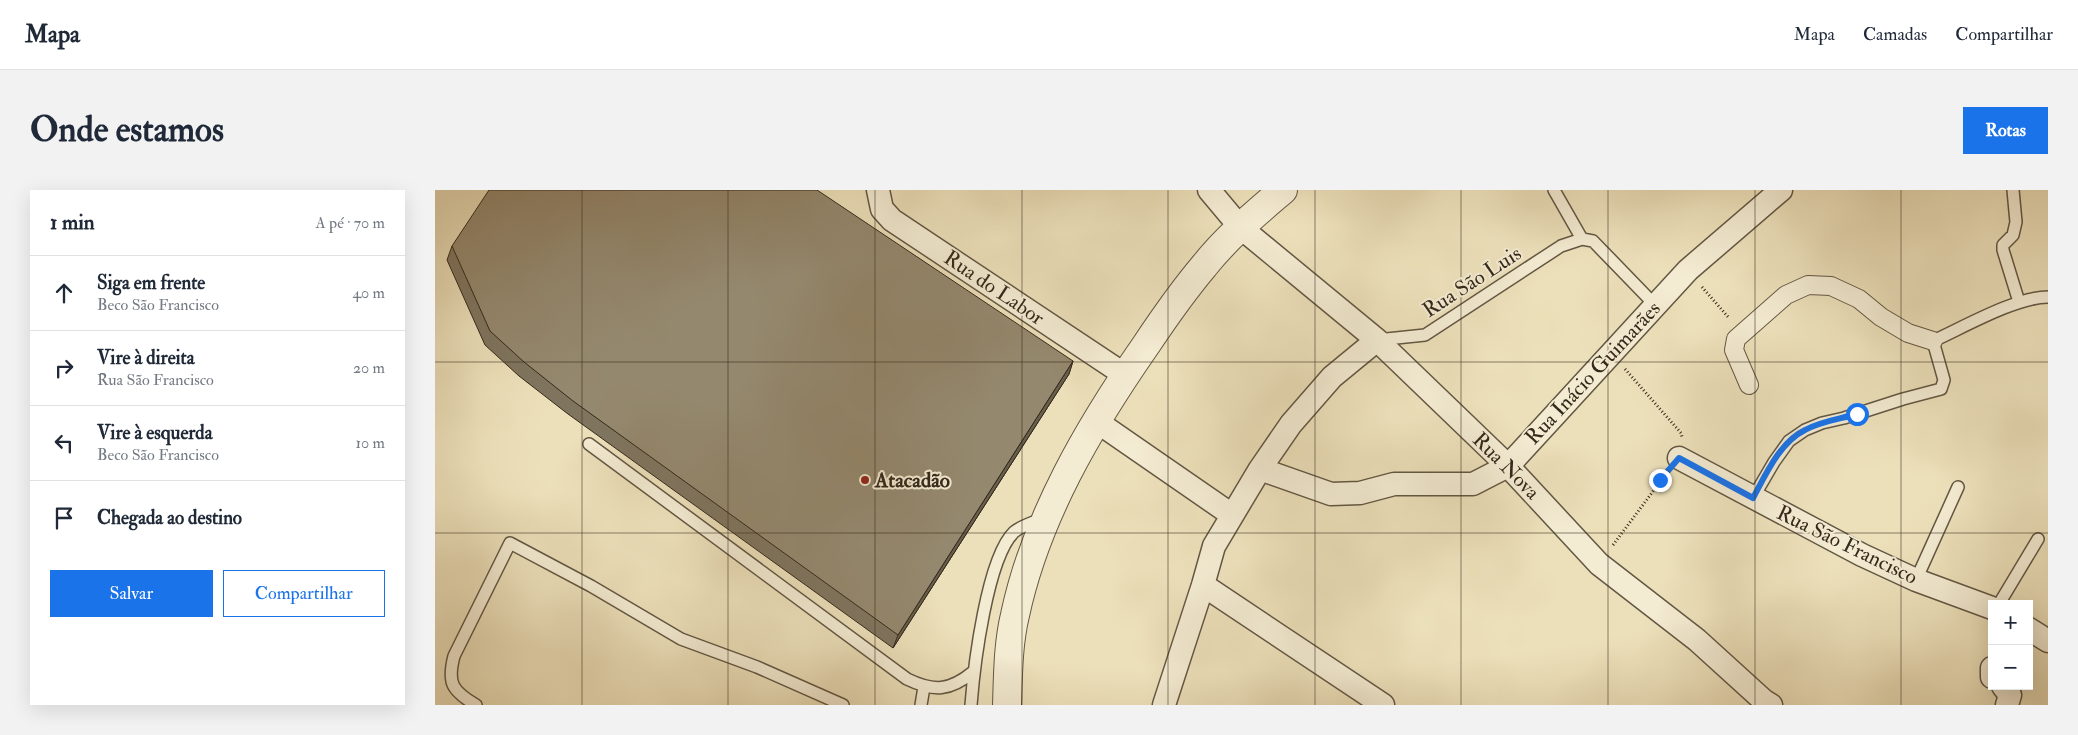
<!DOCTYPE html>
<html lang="pt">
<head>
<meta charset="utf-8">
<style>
  :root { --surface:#fff; --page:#f2f2f3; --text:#1f2937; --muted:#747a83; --line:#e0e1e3; --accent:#1a73e8 }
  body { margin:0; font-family:"IM FELL Double Pica",serif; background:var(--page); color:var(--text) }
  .controls { position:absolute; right:15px; bottom:15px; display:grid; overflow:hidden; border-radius:0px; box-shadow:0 5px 20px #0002 }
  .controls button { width:45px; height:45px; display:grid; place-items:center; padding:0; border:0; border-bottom:1px solid var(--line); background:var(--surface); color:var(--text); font:25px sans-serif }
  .stop { position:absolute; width:15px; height:15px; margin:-11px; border:4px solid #1a73e8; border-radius:50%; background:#fff }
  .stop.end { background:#1a73e8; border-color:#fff; box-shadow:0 1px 5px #0008 }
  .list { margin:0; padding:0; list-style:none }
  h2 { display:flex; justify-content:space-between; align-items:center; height:65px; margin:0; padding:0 20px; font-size:21px }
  h2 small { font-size:16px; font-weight:400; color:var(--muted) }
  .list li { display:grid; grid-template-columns:32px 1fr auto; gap:15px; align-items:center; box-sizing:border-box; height:75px; padding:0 20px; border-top:1px solid var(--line) }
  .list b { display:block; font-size:19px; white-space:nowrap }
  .list p { margin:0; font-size:16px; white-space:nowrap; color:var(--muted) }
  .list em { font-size:16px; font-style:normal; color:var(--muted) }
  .actions { display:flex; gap:10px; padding:15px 20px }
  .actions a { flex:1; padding:11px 0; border:1px solid var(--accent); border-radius:0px; text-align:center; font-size:18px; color:var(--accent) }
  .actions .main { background:var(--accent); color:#fff }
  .icon { flex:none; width:28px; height:28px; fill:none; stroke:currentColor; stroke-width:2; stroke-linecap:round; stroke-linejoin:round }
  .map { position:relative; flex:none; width:1613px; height:515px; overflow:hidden; border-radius:0px }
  header { display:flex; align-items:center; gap:30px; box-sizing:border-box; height:70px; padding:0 25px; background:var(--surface); border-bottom:1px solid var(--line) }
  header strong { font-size:24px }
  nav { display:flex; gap:28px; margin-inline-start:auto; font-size:18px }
  .intro { display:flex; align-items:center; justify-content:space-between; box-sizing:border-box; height:120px; padding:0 30px }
  h1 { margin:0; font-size:35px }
  .button { padding:12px 22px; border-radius:0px; background:var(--accent); color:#fff; font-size:18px; font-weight:700 }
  main { display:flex; gap:30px; padding:0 30px }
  aside { flex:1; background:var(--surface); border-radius:0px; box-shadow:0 5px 20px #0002 }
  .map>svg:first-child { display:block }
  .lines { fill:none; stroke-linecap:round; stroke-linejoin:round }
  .service-casing { stroke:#635743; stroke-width:14 }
  .pedestrian-casing { stroke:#635743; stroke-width:20 }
  .minor-casing { stroke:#635743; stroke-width:25 }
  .tertiary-casing { stroke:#635743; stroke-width:30 }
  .path { stroke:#35291b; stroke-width:3; stroke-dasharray:1 2.5; stroke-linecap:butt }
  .service { stroke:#f3ebd2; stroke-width:11 }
  .pedestrian { stroke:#f3ebd2; stroke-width:18 }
  .minor { stroke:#f3ebd2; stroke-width:22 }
  .tertiary { stroke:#f3ebd2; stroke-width:28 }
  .wall { fill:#7f755f; stroke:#35291b }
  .shaded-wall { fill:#685f4d; stroke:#35291b }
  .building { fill:#94886e; stroke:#35291b }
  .route { stroke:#1a73e8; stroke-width:6 }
  .grid { fill:none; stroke:#35291b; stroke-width:1; stroke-opacity:0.55 }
  .poi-dot { fill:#8f2418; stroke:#f3ebd2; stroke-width:2 }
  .labels { text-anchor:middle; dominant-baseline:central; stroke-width:4; stroke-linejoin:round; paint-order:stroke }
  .street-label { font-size:21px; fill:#35291b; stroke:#f3ebd2 }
  .poi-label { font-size:21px; font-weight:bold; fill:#35291b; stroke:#f3ebd2; text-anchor:start }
</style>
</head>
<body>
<header>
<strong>Mapa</strong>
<nav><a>Mapa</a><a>Camadas</a><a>Compartilhar</a></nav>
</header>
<div class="intro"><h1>Onde estamos</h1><a class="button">Rotas</a></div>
<main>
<aside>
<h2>1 min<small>A pé · 70 m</small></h2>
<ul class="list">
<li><svg class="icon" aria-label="ahead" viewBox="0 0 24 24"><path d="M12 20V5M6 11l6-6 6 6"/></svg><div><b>Siga em frente</b><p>Beco São Francisco</p></div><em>40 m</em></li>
<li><svg class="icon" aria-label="right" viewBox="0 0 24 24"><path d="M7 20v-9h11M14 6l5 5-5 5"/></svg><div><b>Vire à direita</b><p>Rua São Francisco</p></div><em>20 m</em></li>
<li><svg class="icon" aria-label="left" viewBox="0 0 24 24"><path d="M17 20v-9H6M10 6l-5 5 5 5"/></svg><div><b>Vire à esquerda</b><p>Beco São Francisco</p></div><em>10 m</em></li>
<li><svg class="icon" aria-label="arrive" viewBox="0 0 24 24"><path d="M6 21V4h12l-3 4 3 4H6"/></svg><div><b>Chegada ao destino</b></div></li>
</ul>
<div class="actions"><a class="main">Salvar</a><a>Compartilhar</a></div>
</aside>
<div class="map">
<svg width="1613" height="515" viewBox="0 0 1613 515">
  <rect width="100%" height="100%" fill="#ece0ba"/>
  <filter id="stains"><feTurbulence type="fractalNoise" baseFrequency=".004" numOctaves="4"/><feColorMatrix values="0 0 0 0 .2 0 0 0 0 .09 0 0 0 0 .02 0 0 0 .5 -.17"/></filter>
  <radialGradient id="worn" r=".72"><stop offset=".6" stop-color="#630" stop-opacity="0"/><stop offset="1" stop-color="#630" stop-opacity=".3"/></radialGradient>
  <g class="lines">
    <defs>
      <path id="service" d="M1119,0L1147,49L1158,51L1220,115
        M1578,0L1581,32L1578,45L1568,55V60L1584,112
        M942,150L990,145L1126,56L1147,49
        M154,254L472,489C499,502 515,501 538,482
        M1318,308L1339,272L1354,251L1370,240L1387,233L1409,228L1468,209L1506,199L1509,190L1498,151C1529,137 1581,107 1613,107
        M1481,390L1523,297
        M1564,414L1603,349
        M41,515C17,501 12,493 19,466L75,353L156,396L246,449L322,477L408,515
        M486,515L489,497
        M536,515C539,476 552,368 579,342C586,336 599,332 607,329"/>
      <path id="pedestrian" d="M1314,195L1299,160L1301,149L1351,105L1373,95L1396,96L1424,109L1446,127L1473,143L1498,151"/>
      <path id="minor" d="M443,0L447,19L457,30L690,185
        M774,0L805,37L942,150L1073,276L1164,374L1262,450L1328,510L1336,515
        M661,231L797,325
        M1244,268L1427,365L1481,390L1557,418
        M825,279L896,304L925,303L959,294H1038L1073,276L1253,80L1346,0
        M768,395L948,515
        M1594,439L1613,451
        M1557,478V487
        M1568,496L1575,505L1572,515
        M729,515L768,395L779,356L825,279L856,234L897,187L942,150"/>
      <path id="tertiary" d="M572,515C573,485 573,454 580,425C601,327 654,237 711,155C729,128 748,101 769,76C792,47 820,24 848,0"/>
    </defs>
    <!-- service casing -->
    <use href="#service" class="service-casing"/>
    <!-- pedestrian casing -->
    <use href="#pedestrian" class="pedestrian-casing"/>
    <!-- minor casing -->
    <use href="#minor" class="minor-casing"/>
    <!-- tertiary casing -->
    <use href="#tertiary" class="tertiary-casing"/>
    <!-- path -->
    <path class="path" d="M1267,97L1294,128
      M1190,179L1246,243L1247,247
      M1178,355L1231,284"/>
    <!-- service -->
    <use href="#service" class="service"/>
    <!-- pedestrian -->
    <use href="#pedestrian" class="pedestrian"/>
    <!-- minor -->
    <use href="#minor" class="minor"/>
    <!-- tertiary -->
    <use href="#tertiary" class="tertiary"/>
  </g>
  <!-- wall -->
  <path class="wall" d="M17,56L638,171L634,184L458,458L133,224L84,186L50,155L12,70Z"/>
  <!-- shaded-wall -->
  <path class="shaded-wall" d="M638,171L634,184L458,458L463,445Z"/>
  <!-- building -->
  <path class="building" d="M54,0H382L638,171L463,445L138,211L89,172L55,141L17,56Z"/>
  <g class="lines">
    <!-- route -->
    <path class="route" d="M1225,290L1244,268L1318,308C1331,284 1345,252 1370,240C1386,231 1405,229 1422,224"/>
  </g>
  <!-- grid -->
  <path class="grid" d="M147,0V515M293,0V515M440,0V515M587,0V515M733,0V515M880,0V515M1026,0V515M1173,0V515M1320,0V515M1466,0V515M0,172H1613M0,343H1613"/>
  <!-- markers -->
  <circle class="poi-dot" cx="430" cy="290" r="5"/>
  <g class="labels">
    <!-- street labels -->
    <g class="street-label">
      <text transform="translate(1037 92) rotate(-33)">Rua São Luis</text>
      <text transform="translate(559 98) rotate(34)">Rua do Labor</text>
      <text transform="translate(1158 183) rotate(-47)">Rua Inácio Guimarães</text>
      <text transform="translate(1071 276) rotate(45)">Rua Nova</text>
      <text transform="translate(1412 355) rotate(26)">Rua São Francisco</text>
    </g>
    <!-- poi labels -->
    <g class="poi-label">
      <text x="440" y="290">Atacadão</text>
    </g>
  </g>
  <rect width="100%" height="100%" filter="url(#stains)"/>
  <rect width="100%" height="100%" fill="url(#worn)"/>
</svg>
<div class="controls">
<button>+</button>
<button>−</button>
</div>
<div class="stop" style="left:1422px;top:224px"></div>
<div class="stop end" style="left:1225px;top:290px"></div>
</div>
</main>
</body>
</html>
